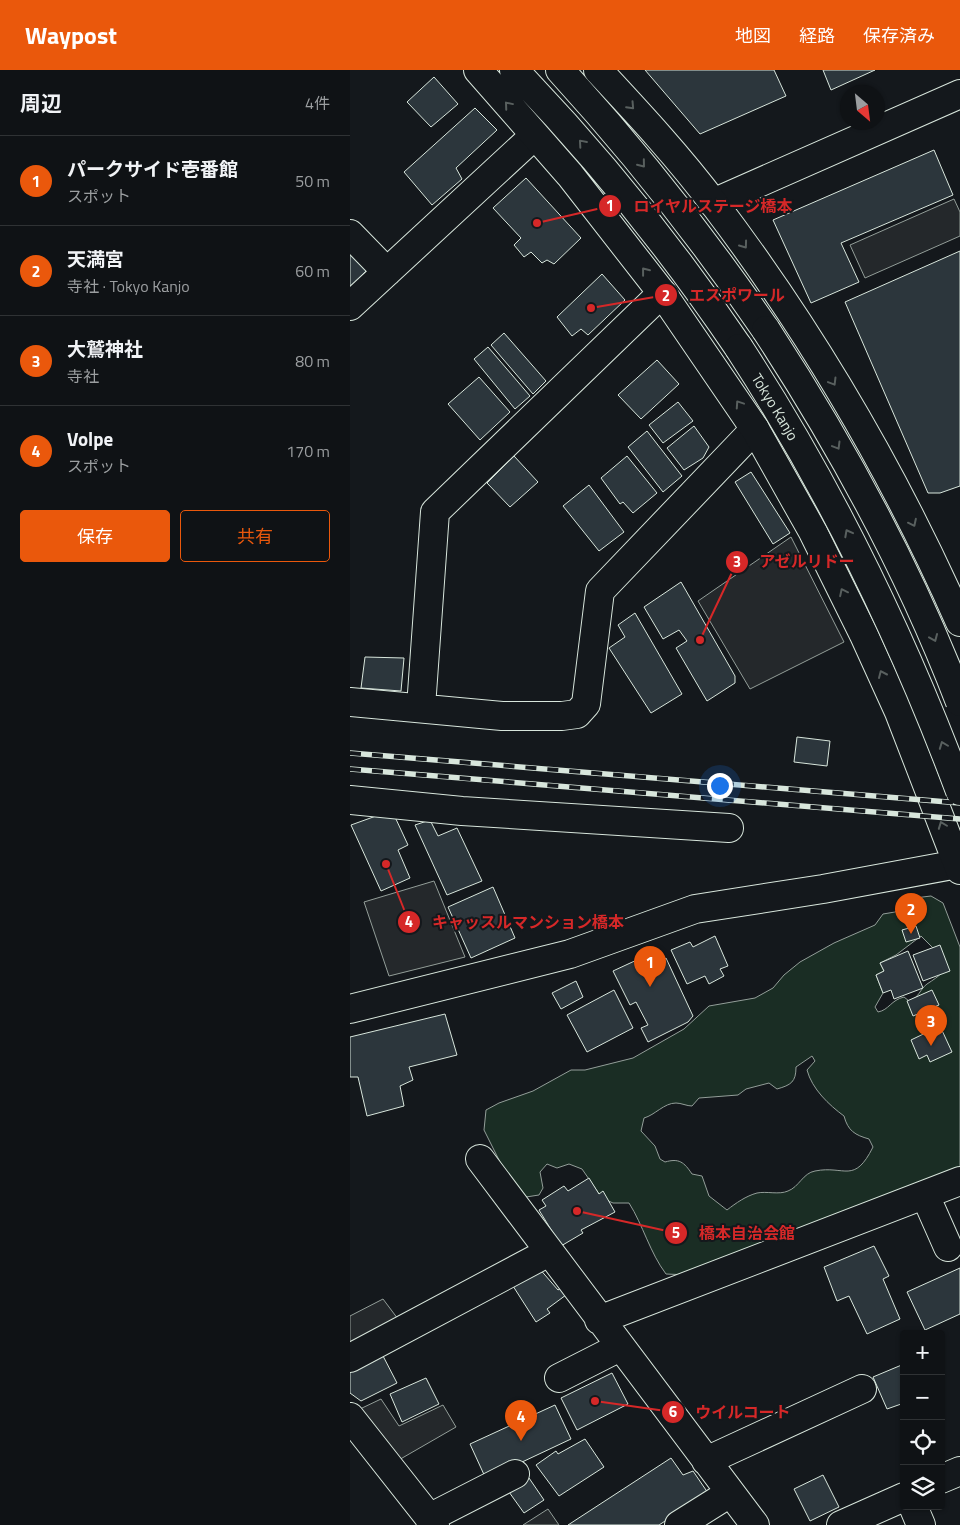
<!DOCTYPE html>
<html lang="ja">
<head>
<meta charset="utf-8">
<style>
  :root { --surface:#0f1215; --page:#181b1e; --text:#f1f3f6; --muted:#9b9ea0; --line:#2f3234; --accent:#ea580c }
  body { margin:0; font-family:"Titillium Web","Noto Sans JP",sans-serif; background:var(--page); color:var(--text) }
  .controls { position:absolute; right:15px; bottom:15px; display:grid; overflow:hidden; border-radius:5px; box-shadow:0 1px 4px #0004 }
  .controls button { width:45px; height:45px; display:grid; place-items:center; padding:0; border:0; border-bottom:1px solid var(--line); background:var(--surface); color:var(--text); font:25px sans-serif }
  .compass { position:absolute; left:490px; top:15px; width:45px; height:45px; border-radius:50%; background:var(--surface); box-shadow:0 1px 4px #0004; rotate:152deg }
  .you { position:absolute; left:369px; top:715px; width:18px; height:18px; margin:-12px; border:4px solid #fff; border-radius:50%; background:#1a73e8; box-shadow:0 0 0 8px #1a73e833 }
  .badge { display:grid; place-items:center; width:32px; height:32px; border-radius:50%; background:var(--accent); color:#fff; font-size:16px; font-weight:700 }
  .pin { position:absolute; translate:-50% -41px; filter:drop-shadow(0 1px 2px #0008) }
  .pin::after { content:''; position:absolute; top:26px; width:18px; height:15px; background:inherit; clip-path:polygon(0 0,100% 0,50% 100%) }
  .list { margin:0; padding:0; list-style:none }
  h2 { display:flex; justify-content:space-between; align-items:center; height:65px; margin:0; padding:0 20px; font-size:21px }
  h2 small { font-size:16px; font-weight:400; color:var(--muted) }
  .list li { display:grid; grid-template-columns:32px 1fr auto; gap:15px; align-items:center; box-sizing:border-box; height:90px; padding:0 20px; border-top:1px solid var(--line) }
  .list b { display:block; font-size:19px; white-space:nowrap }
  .list p { margin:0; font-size:16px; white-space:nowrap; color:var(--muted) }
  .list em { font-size:16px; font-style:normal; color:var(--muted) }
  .actions { display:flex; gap:10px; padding:15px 20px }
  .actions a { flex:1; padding:11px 0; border:1px solid var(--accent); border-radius:5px; text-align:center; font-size:18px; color:var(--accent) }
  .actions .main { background:var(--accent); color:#fff }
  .icon { flex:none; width:28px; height:28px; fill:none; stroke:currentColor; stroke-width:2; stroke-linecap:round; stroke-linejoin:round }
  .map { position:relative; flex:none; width:610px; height:1455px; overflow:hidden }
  header { display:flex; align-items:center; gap:30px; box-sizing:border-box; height:70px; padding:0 25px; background:var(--accent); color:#fff }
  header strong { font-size:24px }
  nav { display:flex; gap:28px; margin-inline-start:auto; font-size:18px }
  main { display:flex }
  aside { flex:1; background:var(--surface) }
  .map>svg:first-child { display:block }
  .green { fill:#1a2d24; stroke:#939e99; fill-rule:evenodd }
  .parking { fill:#24282b; stroke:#939e99 }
  .building { fill:#2c363c; stroke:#d8e6dc }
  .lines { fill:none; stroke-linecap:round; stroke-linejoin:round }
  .minor-casing { stroke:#d8e6dc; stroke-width:30 }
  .highway-casing { stroke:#d8e6dc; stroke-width:30 }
  .minor { stroke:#14181c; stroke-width:28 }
  .highway { stroke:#14181c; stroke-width:28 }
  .rail-casing { stroke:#d8e6dc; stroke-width:5.5 }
  .rail { stroke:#14181c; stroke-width:4; stroke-dasharray:11; stroke-linecap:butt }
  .highway-bridge-casing { stroke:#d8e6dc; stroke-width:30; stroke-linecap:butt }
  .highway-bridge { stroke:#14181c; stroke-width:28 }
  .oneway { stroke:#59605f }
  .labels { text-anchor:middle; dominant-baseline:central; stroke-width:4; stroke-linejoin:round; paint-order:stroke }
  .street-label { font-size:15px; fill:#d8e6dc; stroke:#14181c }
  .leader { fill:none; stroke:#d62828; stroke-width:2 }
  .callout-dot { fill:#d62828; stroke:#14181c; stroke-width:2 }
  .mark-label { font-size:15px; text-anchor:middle; font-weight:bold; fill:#fff }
  .callout-label { font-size:16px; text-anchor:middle; font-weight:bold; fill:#d62828; stroke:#14181c; stroke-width:4; stroke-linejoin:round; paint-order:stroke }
</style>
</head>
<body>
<header>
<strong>Waypost</strong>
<nav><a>地図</a><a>経路</a><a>保存済み</a></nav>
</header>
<main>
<aside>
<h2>周辺<small>4件</small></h2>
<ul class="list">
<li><span class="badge">1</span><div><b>パークサイド壱番館</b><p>スポット</p></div><em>50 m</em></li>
<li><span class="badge">2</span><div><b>天満宮</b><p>寺社 · Tokyo Kanjo</p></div><em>60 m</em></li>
<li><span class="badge">3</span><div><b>大鷲神社</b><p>寺社</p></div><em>80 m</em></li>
<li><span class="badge">4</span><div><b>Volpe</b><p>スポット</p></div><em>170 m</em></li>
</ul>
<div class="actions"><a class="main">保存</a><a>共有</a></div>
</aside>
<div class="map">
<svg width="610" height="1455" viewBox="0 0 610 1455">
  <rect width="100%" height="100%" fill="#14181c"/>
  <!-- green -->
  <path class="green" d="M581,826L593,833L610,877V1105L340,1205L316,1204C300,1183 293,1155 279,1133H263L252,1128L232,1099L219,1094L207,1098L197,1094L190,1102L193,1118L189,1125L176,1127L159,1110L134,1060L136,1040L149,1033L183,1021L221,1000H235L283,988L334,959L359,936L405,928L423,918L434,905L450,892L484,873L525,855L533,844L545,842L551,838L556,829ZM571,866L588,883L594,901C588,907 583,910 577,914C569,920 570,927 559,931L554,927C541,930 539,940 528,942L525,937L533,923L526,905L534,901L530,893L546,885ZM462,986L465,991L457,1000C462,1019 479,1035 494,1046C498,1061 505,1065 519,1069L523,1077C504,1115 495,1095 465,1101C453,1103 449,1117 438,1121C429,1125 417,1121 407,1123C396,1126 386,1133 377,1140L359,1126L352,1106L342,1104C334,1092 329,1088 315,1092L310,1089L305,1076L291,1061L294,1048C305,1045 314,1033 326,1033C331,1033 337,1036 342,1036L349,1028L388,1025L396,1019L419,1013L427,1019C441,1015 446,1012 446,997Z"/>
  <!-- parking -->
  <path class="parking" d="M604,129L610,142V166L515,208L500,175Z
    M441,467L494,572L400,619L348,531Z
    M84,811L115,887L39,906L14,832Z
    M33,1229L51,1253L0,1279V1246Z
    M31,1329L49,1356L93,1335L106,1357L47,1391L10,1339Z
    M198,1439L209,1455H173Z"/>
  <!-- building -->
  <path class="building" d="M295,0H424L436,26L350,64Z
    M473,0H525L481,20Z
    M84,7L108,34L81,57L57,32Z
    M125,38L147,60L106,98L112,109L82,135L54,102Z
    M584,80L603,125L491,173L509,212L461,233L423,150Z
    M176,108L231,168L204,194L197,190L192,193L181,182L174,187L164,175L171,168L143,138Z
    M0,181L18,199L0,217Z
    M610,181V416L590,423H578L495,232Z
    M252,204L275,230L238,265L231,259L222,266L207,247Z
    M154,263L196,311L183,324L141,275Z
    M138,277L180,326L165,339L124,289Z
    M307,290L329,314L291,349L268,325Z
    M129,307L160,342L130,370L98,334Z
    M328,332L343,351L313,373L299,355Z
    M344,356L359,377L353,388L334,400L317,378Z
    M297,361L332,406L313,422L278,377Z
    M164,386L188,412L160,437L137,413Z
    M277,386L307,423L283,443L273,432L270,434L251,408Z
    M401,402L440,463L423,474L385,412Z
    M239,415L274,462L249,481L213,436Z
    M331,512L385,606V613L357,631L326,578L337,571L329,560L313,569L294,537Z
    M285,543L332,624L301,643L259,578L275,567L268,555Z
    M15,587L54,588L51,621L11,618Z
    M447,667L480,671L477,696L444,692Z
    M26,746L45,747L58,775L48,780L60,808L31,821L1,755Z
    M80,750L88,766L107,758L132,811L97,825L65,755Z
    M143,817L165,868L121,888L98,837Z
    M566,856L570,868L556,872L552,860Z
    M365,866L378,896L370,899L374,906L359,914L355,906L337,914L321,880L340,872L343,877Z
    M590,875L600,901L573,911L563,885Z
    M558,881L573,918L544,929L541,920L533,923L526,905L534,901L530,893Z
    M304,882L311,891L316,888L343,946L338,952L298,972L291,958L298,955L286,932L280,935L263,901Z
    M226,911L233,927L211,939L202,923Z
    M264,920L283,958L237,982L217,945Z
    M582,920L589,935L563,946L557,931Z
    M95,944L107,985L59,997L63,1010L50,1016L54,1036L17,1046L8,1007H0V967Z
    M590,956L602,982L580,992L577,985L569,989L561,970Z
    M239,1108L249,1124L253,1121L265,1142L231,1160L233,1163L211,1176L189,1140L196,1136L192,1130L214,1116L218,1121Z
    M524,1176L539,1206L533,1209L550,1249L517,1264L499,1226L487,1231L474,1197Z
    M188,1197L208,1220L211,1218L216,1225L197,1239L200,1243L186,1252L163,1216Z
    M610,1198V1244L575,1260L557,1222Z
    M32,1284L47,1313L11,1331L0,1323V1301Z
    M554,1294V1333L537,1339L523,1307Z
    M262,1303L278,1334L227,1360L211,1328Z
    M76,1308L89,1334L52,1352L40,1324Z
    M205,1335L221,1369L136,1409L120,1374Z
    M235,1369L254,1397L209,1426L186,1395L206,1381L208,1384Z
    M321,1388L333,1405L343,1401L358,1423L309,1455H218Z
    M473,1405L489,1437L460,1451L444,1419Z
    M179,1408L194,1430L174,1443L159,1422Z"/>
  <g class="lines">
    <defs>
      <path id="minor" d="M363,133L610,24
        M0,164L37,202
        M0,236L184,66
        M0,632L152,646H212L227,644L236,634L250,521L405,359
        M71,637L85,442L312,223
        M0,730L112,741L379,758
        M0,939L220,884L345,839L473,819L608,794
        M130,1089L405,1455
        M575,1125L598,1177
        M249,1250L610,1111
        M0,1288L199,1182
        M209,1308L270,1277
        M0,1347L85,1455
        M356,1391L512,1319
        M591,1409L610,1401
        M563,1436L571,1455
        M79,1448L165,1404
        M329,1455L380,1423
        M491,1455L554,1427"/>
      <path id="highway" d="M128,0L220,105L312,223L405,359L463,462L514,565L549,642L610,800
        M164,0C247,86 322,179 389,278
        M210,0C285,82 353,168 416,260
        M248,0C288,43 329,87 365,135C462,263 545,405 610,552"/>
    </defs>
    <!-- minor casing -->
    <use href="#minor" class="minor-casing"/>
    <!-- highway casing -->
    <use href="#highway" class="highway-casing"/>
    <!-- minor -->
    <use href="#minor" class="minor"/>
    <!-- highway -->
    <use href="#highway" class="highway"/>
    <defs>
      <path id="rail" d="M0,683L610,733
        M0,699L610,749"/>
    </defs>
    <!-- rail casing -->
    <use href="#rail" class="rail-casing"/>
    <!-- rail -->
    <use href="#rail" class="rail"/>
    <defs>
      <g id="highway-bridge">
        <path d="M416,260C493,378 560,501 610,632"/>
        <path id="s1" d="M389,278C481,419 551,563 610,721"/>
      </g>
    </defs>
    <!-- highway-bridge casing -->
    <use href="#highway-bridge" class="highway-bridge-casing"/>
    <!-- highway-bridge -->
    <use href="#highway-bridge" class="highway-bridge"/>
  </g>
  <!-- one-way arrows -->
  <defs><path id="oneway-chevron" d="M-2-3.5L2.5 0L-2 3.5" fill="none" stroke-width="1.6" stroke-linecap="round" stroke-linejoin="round" transform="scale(1.25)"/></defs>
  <g class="oneway">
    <use href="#oneway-chevron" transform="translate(158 35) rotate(-130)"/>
    <use href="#oneway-chevron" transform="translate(281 36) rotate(47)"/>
    <use href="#oneway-chevron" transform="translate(232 73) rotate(-131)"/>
    <use href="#oneway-chevron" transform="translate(292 94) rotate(51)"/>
    <use href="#oneway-chevron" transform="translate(394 175) rotate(54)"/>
    <use href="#oneway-chevron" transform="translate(295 201) rotate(-128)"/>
    <use href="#oneway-chevron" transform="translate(483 312) rotate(59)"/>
    <use href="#oneway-chevron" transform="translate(389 334) rotate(-124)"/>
    <use href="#oneway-chevron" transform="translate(487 376) rotate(59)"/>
    <use href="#oneway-chevron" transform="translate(563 453) rotate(64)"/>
    <use href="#oneway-chevron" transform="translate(498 463) rotate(-118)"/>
    <use href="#oneway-chevron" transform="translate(493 522) rotate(-116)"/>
    <use href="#oneway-chevron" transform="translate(584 568) rotate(67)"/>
    <use href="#oneway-chevron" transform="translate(532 604) rotate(-114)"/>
    <use href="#oneway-chevron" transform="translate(593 675) rotate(-111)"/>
    <use href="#oneway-chevron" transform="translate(592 755) rotate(-111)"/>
  </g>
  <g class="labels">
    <!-- street labels -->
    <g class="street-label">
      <text stroke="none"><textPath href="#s1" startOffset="69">Tokyo Kanjo</textPath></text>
    </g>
  </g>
  <!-- callouts -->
  <path class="leader" d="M187 153L260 136M241 238L316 225M350 570L387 492M36 794L59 852M227 1141L326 1163M245 1331L323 1342"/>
  <g class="callout-dot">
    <circle cx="187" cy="153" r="5"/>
    <circle cx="241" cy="238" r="5"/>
    <circle cx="350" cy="570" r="5"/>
    <circle cx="36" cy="794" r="5"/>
    <circle cx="227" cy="1141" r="5"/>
    <circle cx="245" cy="1331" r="5"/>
    <circle cx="260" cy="136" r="12"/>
    <circle cx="316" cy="225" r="12"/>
    <circle cx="387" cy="492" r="12"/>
    <circle cx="59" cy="852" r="12"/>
    <circle cx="326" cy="1163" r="12"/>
    <circle cx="323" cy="1342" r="12"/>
  </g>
  <g class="mark-label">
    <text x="260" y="141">1</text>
    <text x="316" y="231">2</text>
    <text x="387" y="497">3</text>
    <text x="59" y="857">4</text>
    <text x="326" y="1168">5</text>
    <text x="323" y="1347">6</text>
  </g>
  <g class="callout-label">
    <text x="363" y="142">ロイヤルステージ橋本</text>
    <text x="387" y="231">エスポワール</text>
    <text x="457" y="497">アゼルリドー</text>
    <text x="178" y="858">キャッスルマンション橋本</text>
    <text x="397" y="1169">橋本自治会館</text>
    <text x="393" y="1348">ウイルコート</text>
  </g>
</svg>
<div class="controls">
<button>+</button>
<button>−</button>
<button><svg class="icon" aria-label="locate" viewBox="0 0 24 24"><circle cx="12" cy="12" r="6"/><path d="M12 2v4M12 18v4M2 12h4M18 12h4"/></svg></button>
<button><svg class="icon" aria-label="layers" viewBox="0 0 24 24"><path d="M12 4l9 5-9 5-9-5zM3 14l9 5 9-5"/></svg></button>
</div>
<svg class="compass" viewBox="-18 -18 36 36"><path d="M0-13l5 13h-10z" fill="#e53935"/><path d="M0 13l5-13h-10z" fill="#9b9ea0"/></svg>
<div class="you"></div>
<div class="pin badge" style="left:300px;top:917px">1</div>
<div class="pin badge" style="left:561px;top:864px">2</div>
<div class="pin badge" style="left:581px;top:976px">3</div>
<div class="pin badge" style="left:171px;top:1371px">4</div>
</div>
</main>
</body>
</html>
